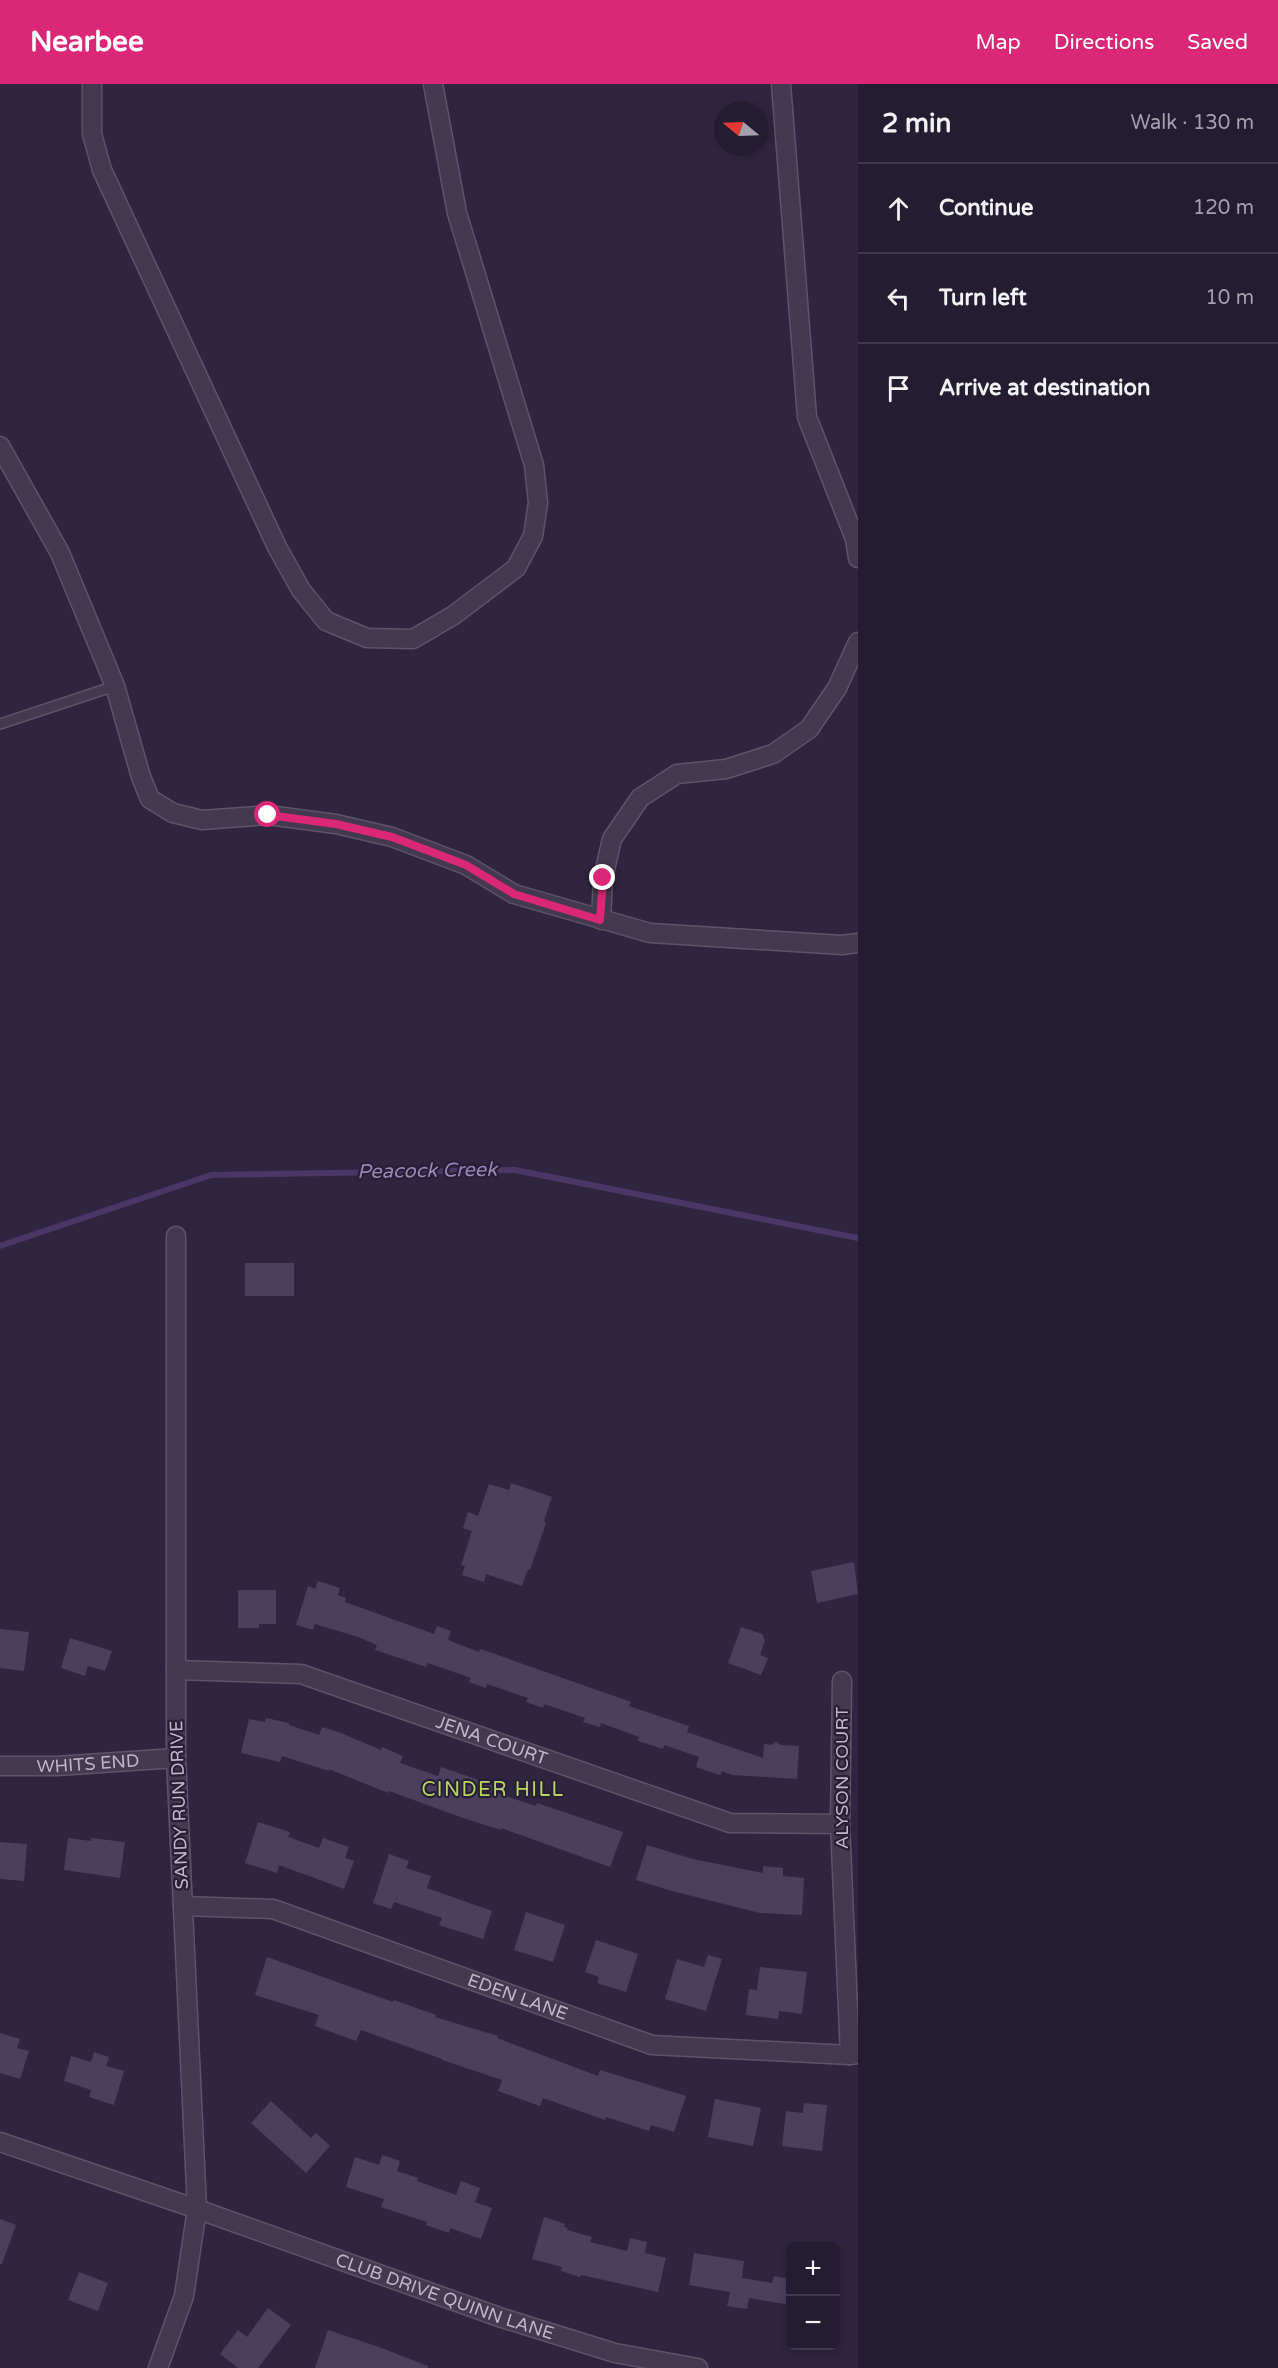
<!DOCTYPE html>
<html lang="en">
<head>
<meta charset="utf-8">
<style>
  :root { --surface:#241c30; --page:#30293c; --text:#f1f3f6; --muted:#a3a1ab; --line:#413a4c; --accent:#db2777 }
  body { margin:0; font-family:"Varela Round",sans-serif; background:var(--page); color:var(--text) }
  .controls { position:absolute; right:18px; bottom:18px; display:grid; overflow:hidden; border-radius:9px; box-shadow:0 3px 9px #0003 }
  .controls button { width:54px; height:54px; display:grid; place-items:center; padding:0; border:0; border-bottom:2px solid var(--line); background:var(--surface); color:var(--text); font:30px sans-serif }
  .compass { position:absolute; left:714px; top:18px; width:54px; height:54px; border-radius:50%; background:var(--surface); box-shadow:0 3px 9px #0003; rotate:289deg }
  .stop { position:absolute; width:18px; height:18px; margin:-14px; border:4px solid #db2777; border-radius:50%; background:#fff }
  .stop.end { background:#db2777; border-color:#fff; box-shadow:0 2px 6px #0008 }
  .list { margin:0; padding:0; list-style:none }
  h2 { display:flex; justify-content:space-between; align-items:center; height:78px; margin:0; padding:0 24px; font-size:26px }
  h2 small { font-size:20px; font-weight:400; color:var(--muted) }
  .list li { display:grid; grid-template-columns:39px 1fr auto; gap:18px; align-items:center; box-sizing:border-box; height:90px; padding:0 24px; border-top:2px solid var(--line) }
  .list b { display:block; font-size:22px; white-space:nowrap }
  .list em { font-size:20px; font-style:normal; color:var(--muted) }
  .icon { flex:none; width:33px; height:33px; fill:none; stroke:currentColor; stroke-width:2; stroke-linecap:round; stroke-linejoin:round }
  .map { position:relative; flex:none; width:858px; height:2284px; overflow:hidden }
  header { display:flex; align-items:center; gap:36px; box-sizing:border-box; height:84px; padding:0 30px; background:var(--accent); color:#fff }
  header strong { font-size:28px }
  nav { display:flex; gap:33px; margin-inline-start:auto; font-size:21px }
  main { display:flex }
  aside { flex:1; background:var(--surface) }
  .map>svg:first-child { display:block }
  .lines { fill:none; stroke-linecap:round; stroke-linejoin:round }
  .stream { stroke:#4a3765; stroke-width:6 }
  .building { fill:#4b3f5e }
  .service-casing { stroke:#5e546a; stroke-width:12 }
  .minor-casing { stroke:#5e546a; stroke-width:21 }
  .service { stroke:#433950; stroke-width:9 }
  .minor { stroke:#433950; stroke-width:18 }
  .route { stroke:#db2777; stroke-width:8 }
  .labels { text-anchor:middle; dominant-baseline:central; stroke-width:4.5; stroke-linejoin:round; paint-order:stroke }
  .street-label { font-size:18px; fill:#bfb6ca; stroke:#281e35 }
  .water-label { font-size:20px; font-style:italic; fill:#9985b6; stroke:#281e35 }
  .neighbourhood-label { font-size:20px; letter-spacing:1.5px; fill:#b7d665; stroke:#281e35 }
</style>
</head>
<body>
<header>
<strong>Nearbee</strong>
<nav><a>Map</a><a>Directions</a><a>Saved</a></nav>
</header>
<main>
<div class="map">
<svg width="858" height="2284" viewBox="0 0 858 2284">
  <rect width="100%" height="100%" fill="#302540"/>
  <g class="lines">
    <!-- stream -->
    <path class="stream" d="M0,1162L211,1091L515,1086L858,1154"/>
  </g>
  <!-- building -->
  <path class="building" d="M245,1179H294V1212H245Z
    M511,1399L552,1413L544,1437L546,1439L530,1486L528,1485L522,1502L486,1490L484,1498L462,1491L465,1482L461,1481L472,1447L463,1444L468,1428L478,1432L489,1400L509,1406Z
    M854,1478L858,1510L817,1519L811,1487Z
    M318,1497L340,1504L338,1511L346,1514L345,1518L434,1550L437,1542L451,1547L448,1556L479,1568L480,1565L492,1569L631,1618L629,1622L689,1642L687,1648L763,1674L764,1660L772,1661L776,1657L780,1661L799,1662L797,1695L732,1691L722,1687L720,1691L696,1683L699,1673L664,1661L663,1665L638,1657L639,1653L601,1639L600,1643L583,1638L585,1634L544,1620L543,1624L526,1618L528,1614L487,1600L486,1604L469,1598L471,1594L428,1579L426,1583L375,1566L377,1561L358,1553L315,1540L313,1546L296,1541L308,1502L315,1505Z
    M238,1506H276V1540H259V1544H238Z
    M741,1543L762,1550L765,1556L760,1571L768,1574L761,1591L728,1579Z
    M0,1545L29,1548L24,1587L0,1584Z
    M70,1554L112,1567L105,1587L88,1582L85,1592L61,1584Z
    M266,1634L289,1639V1641L319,1651L322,1643L341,1649L381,1666L382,1663L403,1672L400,1679L438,1692L441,1683L496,1702L494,1708L536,1722L537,1719L623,1748L610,1783L501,1744V1746L463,1734L389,1707L388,1709L329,1685V1687L282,1672L280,1678L241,1669L249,1635L265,1638Z
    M258,1738L290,1748L288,1753L319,1764L323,1754L349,1763L345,1774L354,1777L344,1805L279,1781L277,1789L245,1779Z
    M68,1754L91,1757V1754L125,1758L120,1794L64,1786Z
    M0,1758L27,1760L24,1797L0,1795Z
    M647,1761L693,1775L763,1789V1782L783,1784V1792L804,1794L802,1831L760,1829L672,1807L636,1796Z
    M389,1770L409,1777L406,1784L431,1792L427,1804L492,1827L483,1855L439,1841L442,1834L394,1818L391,1825L373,1819Z
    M526,1828L565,1841L553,1878L514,1866Z
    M596,1856L638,1870L626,1908L597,1899L599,1893L585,1888Z
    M708,1871L722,1875L706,1927L665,1915L677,1875L704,1883Z
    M267,1873L393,1918L394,1916L436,1931L435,1933L498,1952L497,1954L598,1992L600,1986L686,2012L674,2048L651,2041L649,2047L606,2033L605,2036L543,2014L540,2022L498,2007L502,1996L442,1976V1975L361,1946L356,1957L315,1942L319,1931L255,1911Z
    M760,1883L807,1888L802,1930L779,1927L778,1935L746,1931L749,1905L757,1906Z
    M0,1949L20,1955L17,1964L29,1967L20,1995L0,1989Z
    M94,1968L109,1973L106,1982L124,1987L114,2021L89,2013L91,2006L64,1997L71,1972L91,1978Z
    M715,2015L761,2024L753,2062L708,2053Z
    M271,2017L311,2054L316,2049L330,2062L306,2089L251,2039Z
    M804,2019L827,2021L822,2067L782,2062L786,2027L803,2029Z
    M382,2071L400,2077L397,2087L418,2094L417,2097L456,2111L461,2097L480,2104L475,2118L492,2124L481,2155L450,2144L449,2149L426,2141L427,2138L381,2123L384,2115L346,2103L355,2073L379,2081Z
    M544,2133L565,2140L564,2143L568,2144L567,2146L592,2153L590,2158L627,2167L630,2154L647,2158L645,2169L666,2174L658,2208L581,2191L580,2193L561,2187L562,2183L532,2175Z
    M0,2135L16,2141L2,2180H0Z
    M694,2169L744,2177L742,2194L772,2199L774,2192L790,2195V2221L749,2214L747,2225L727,2222L730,2208L689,2201Z
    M79,2188L108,2199L98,2227L68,2216Z
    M268,2224L291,2241L258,2284H238L220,2270L238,2246L247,2253Z
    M328,2246L379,2263L428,2282V2284H315Z"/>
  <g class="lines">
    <defs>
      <path id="service" d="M0,640L115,602"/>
      <g id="minor">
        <path d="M92,0V50L102,86L277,463L301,506L326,537L367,554L413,555L454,531L516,484L533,452L538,419L534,381L457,129L433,0"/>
        <path d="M781,0L807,333L855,455L858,474"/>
        <path d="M0,362L60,469L115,602L141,693L150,715L173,729L202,736L268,731L336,740L392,753L466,781L514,810L650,849L842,861L858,859"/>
        <path d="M601,836L603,794L612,755L640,714L677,690L726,685L773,670L809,645L837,604L858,558"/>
        <path id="s1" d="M176,1586L301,1590L730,1739L840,1740"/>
        <path d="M842,1597L840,1740L850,1971"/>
        <path id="s2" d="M0,1682H57L176,1674"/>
        <path id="s3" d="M183,1822L273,1825L652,1961L850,1971L858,1970"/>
        <path id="s4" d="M0,2058L197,2125L502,2234L615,2269L698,2284"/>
        <path d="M158,2284L184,2212L197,2125L176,1674V1152"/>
      </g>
    </defs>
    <!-- service casing -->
    <use href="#service" class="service-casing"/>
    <!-- minor casing -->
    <use href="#minor" class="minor-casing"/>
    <!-- service -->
    <use href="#service" class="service"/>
    <!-- minor -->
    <use href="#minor" class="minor"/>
  </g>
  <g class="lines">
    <!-- route -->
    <path class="route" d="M268,731L336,740L392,753L466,781L514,810L600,836L603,794"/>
  </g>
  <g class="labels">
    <!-- street labels -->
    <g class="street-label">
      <text stroke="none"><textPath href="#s1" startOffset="327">JENA COURT</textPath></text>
      <text stroke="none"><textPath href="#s2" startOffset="88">WHITS END</textPath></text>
      <text transform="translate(842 1694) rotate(-90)">ALYSON COURT</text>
      <text transform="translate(179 1721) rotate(-92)">SANDY RUN DRIVE</text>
      <text stroke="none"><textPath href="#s3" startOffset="350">EDEN LANE</textPath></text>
      <text stroke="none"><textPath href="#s4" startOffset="471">CLUB DRIVE QUINN LANE</textPath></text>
    </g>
    <!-- water labels -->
    <g class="water-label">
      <text transform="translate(427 1087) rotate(-1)">Peacock Creek</text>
    </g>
    <!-- neighbourhood labels -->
    <g class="neighbourhood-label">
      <text x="493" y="1706">CINDER HILL</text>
    </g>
  </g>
</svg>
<div class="controls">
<button>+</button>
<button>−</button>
</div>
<svg class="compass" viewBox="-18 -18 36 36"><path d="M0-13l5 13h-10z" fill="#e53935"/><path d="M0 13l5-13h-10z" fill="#a3a1ab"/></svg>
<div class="stop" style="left:268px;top:731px"></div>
<div class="stop end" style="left:603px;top:794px"></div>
</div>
<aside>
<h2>2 min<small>Walk · 130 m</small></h2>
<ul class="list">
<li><svg class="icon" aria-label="ahead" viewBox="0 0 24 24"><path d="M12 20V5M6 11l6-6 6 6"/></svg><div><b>Continue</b></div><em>120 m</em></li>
<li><svg class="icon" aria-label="left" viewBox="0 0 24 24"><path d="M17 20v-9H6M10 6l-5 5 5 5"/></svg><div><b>Turn left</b></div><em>10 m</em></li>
<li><svg class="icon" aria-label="arrive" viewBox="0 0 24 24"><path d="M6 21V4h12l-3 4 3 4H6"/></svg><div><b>Arrive at destination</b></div></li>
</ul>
</aside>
</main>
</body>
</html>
